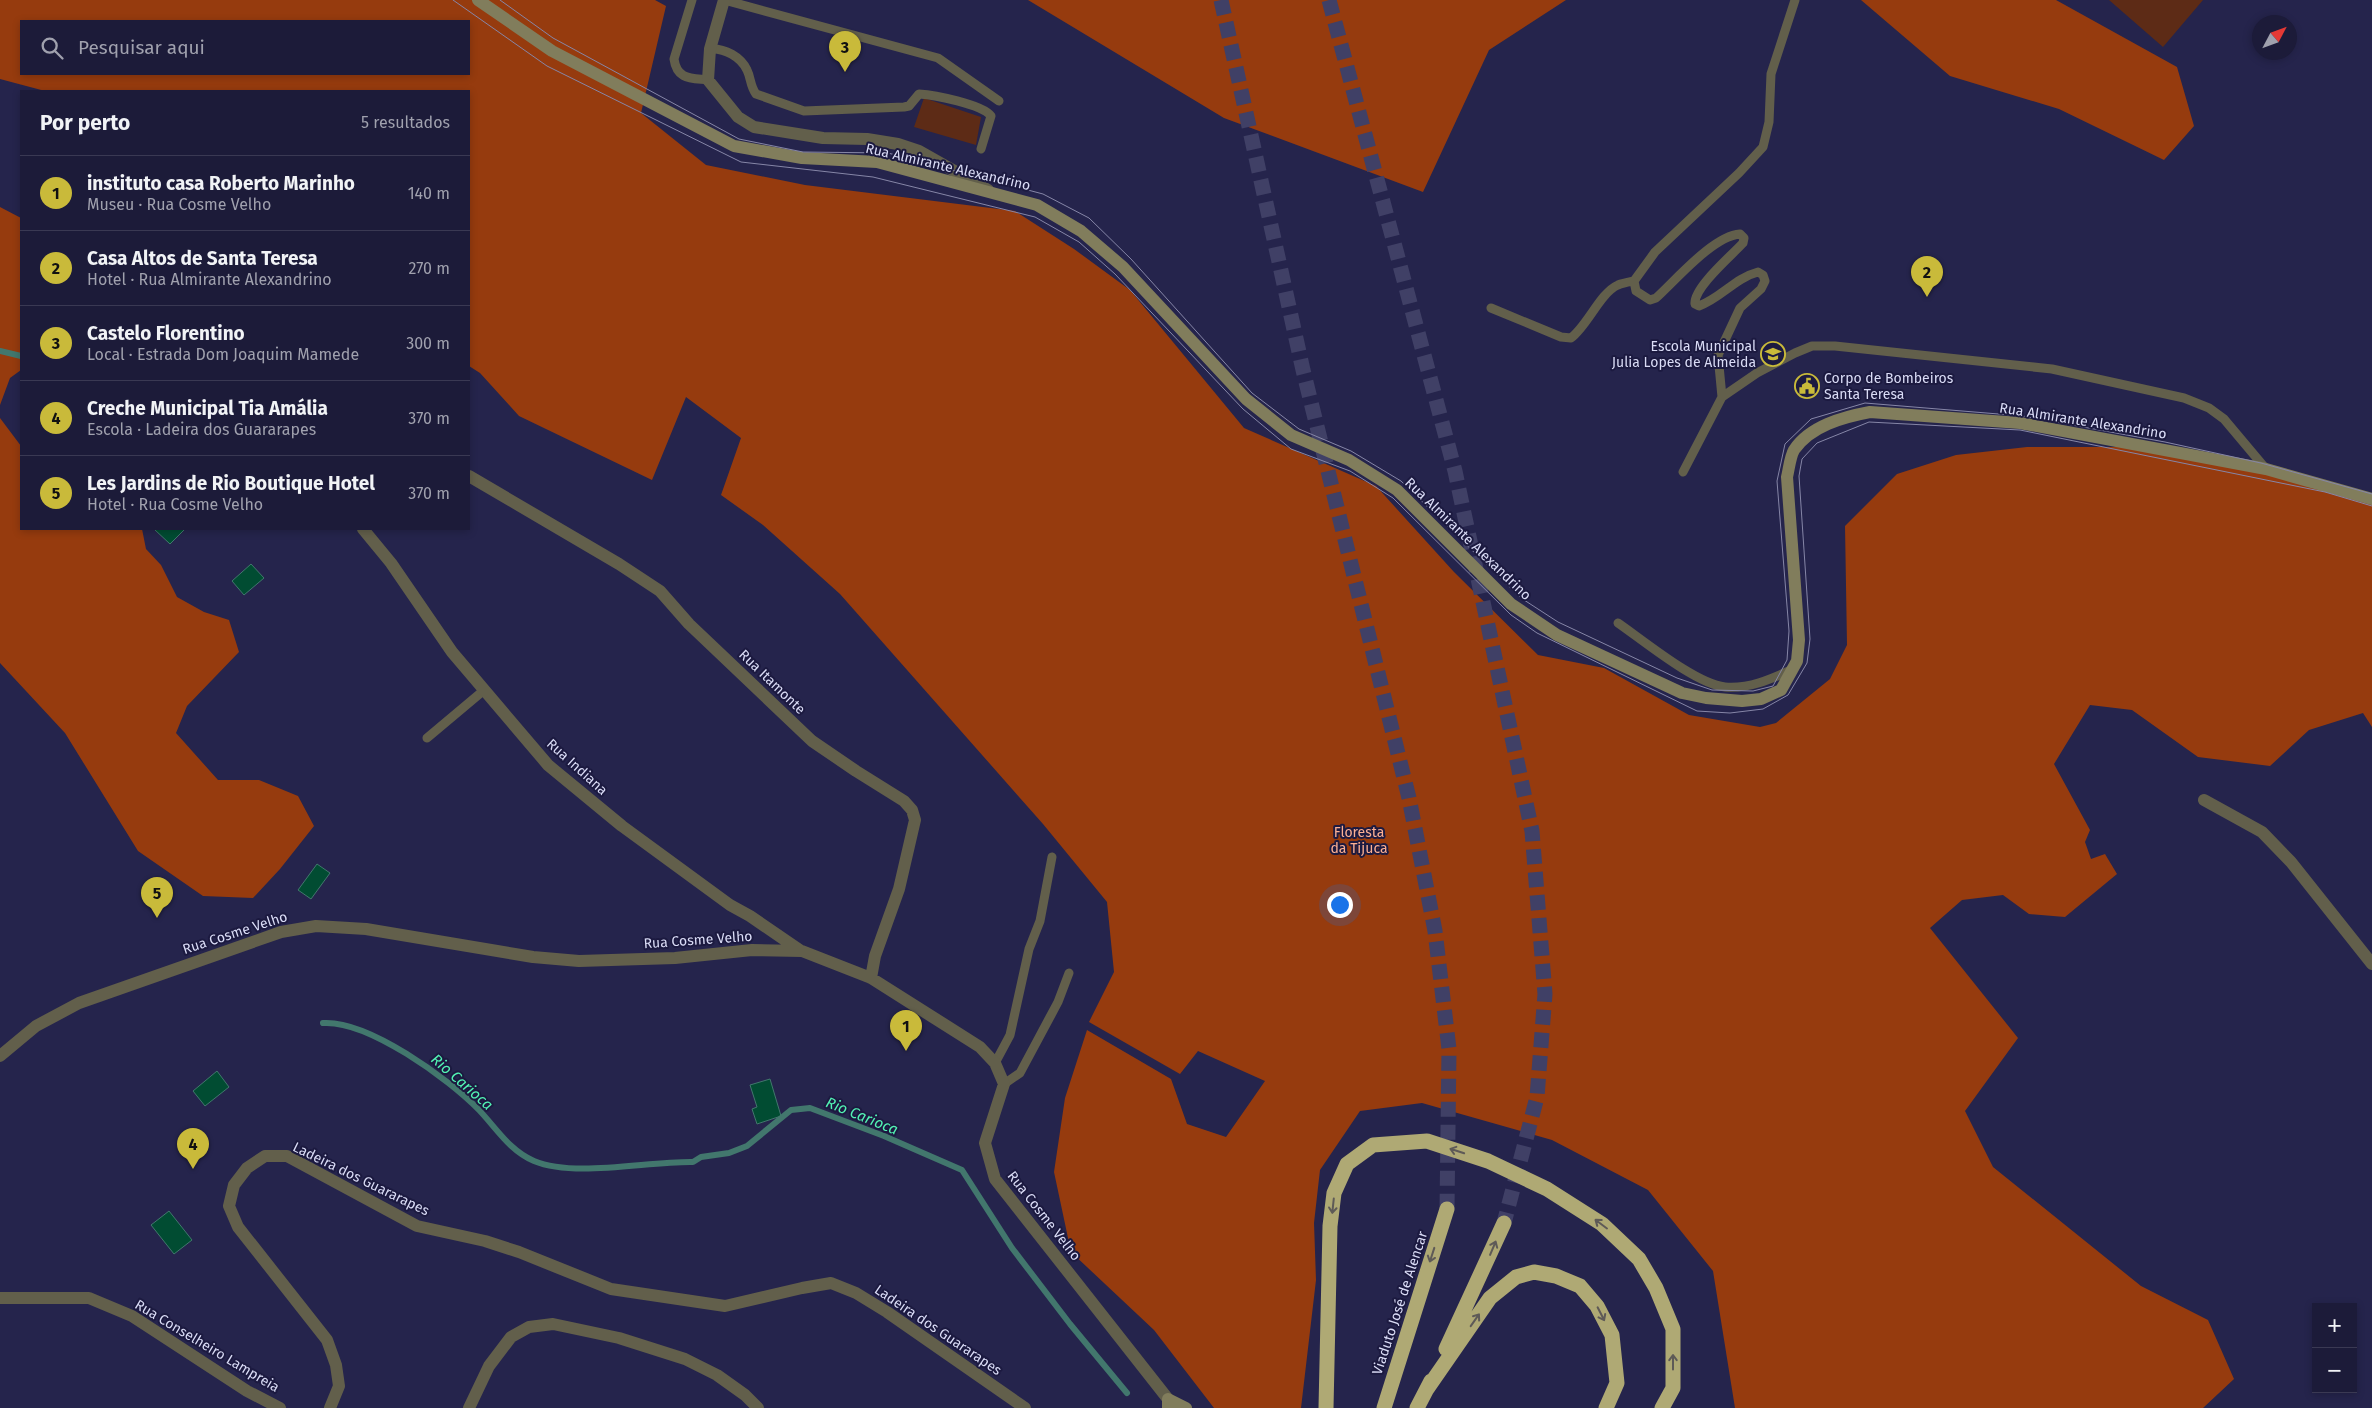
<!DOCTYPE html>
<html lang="pt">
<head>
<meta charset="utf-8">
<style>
  :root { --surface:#1c1b39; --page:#252441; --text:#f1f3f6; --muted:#a0a1ae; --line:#3a3953; --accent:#c9ba3a }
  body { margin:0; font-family:"Fira Sans",sans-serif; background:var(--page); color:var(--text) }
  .controls { position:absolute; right:15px; bottom:15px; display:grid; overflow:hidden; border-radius:0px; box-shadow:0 2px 8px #0003 }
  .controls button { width:45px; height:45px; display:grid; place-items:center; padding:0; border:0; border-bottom:1px solid var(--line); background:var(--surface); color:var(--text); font:25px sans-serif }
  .compass { position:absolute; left:2252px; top:15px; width:45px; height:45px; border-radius:50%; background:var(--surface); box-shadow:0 2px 8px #0003; rotate:49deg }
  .you { position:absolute; left:1339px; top:904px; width:18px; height:18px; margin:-12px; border:4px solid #fff; border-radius:50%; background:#1a73e8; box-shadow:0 0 0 8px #1a73e833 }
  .badge { display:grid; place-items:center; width:32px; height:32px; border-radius:50%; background:var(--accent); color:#111; font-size:16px; font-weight:700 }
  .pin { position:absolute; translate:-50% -41px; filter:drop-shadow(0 1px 2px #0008) }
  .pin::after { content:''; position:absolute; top:26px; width:18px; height:15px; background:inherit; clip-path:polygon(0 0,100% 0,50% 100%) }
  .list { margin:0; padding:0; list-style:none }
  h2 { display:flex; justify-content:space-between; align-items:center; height:65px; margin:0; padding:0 20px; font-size:21px }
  h2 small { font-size:16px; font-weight:400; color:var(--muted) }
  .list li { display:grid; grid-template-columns:32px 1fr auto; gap:15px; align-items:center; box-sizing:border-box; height:75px; padding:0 20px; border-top:1px solid var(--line) }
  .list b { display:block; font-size:19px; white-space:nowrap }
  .list p { margin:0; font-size:16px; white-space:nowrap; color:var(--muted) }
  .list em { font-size:16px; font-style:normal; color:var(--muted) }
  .icon { flex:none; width:28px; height:28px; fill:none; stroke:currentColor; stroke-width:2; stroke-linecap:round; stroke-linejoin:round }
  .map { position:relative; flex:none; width:2372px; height:1408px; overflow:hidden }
  .search { position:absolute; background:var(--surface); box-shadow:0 2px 8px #0003; left:20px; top:20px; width:450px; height:55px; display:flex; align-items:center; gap:12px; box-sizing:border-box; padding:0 18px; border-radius:0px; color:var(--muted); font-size:19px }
  .panel { position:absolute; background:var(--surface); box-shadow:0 2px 8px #0003; left:20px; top:90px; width:450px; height:440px; border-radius:0px }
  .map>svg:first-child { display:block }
  .green { fill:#5d2b16 }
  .forest { fill:#963b0e; fill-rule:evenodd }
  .water { fill:#014c32; stroke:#42776d }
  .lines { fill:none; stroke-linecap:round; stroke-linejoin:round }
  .stream { stroke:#42776d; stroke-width:6 }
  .highway-tunnel { stroke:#404066; stroke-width:15; stroke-dasharray:15 8; stroke-linecap:butt }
  .lane { stroke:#625f4b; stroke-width:9 }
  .street { stroke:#625f4b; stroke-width:12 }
  .secondary { stroke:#817d5c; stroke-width:12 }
  .highway { stroke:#afa974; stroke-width:15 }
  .tram { stroke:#8686a7; stroke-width:1 }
  .oneway { stroke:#5e5a57 }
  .labels { text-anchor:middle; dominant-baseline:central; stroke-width:4; stroke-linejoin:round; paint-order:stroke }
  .street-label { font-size:14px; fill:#dadcf6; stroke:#1c1a40 }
  .poi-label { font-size:14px; fill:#dadcf6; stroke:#1c1a40; text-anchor:end }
  .park-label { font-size:14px; fill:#fcb093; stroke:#1c1a40 }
  .water-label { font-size:15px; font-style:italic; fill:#53f4b4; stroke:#1c1a40 }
</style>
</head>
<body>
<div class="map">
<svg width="2372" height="1408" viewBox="0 0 2372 1408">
  <rect width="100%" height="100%" fill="#25244c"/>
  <!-- green -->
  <path class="green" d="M2109,0H2203L2163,47Z
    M924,98L981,117L976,145L914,127Z"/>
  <!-- forest -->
  <path class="forest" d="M0,0H655L666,6L641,113L706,165L805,185L1015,211L1074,249L1130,290L1244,428L1376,486L1454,572L1538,655L1604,668L1689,715L1760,727L1776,723L1830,679L1847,645L1845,526L1897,474L1956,455L2027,447H2120L2315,482L2372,499V727L2363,713L2309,730L2270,766L2198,757L2132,710L2090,705L2054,764L2090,830L2085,842L2091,859L2105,854L2117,874L2065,917L2029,914L2003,895L1962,900L1930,928L2018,1038L1965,1111L1993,1167L2141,1286L2208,1320L2234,1379L2203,1408H1735L1713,1271L1648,1190L1552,1140L1422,1103L1360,1111L1320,1170L1314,1223L1316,1280L1301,1408H1214L1154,1330L1071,1252L1054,1172L1065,1098L1087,1030L1171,1079L1187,1124L1226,1137L1265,1081L1198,1051L1180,1074L1089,1022L1114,972L1107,902L1043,824L840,594L763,525L721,495L741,438L686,397L652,480L519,416L480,373L469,366V91H45L0,79ZM21,21H469V74H21Z
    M1028,0H1566L1489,50L1423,192L1224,118Z
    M1861,0H2056L2177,67L2194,126L2164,160L2059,109L1950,76Z
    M0,207L21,218V370L10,378L0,405Z
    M0,418L21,446V529H142L146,549L161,565L177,597L204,612L229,620L239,652L187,706L176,733L218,780H259L298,796L314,826L280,869L253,898L203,896L138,851L65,733L0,663Z"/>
  <!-- water -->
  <path class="water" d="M154,529H184V530L170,544Z
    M251,564L264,578L244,595L232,581Z
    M317,864L330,873L311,899L298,890Z
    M217,1071L229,1087L205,1106L193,1091Z
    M770,1079L781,1116L757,1124L752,1109L757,1107L750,1085Z
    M169,1211L192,1240L174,1254L151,1225Z"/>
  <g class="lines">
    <!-- stream -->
    <path class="stream" d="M0,351L21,356
      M323,1023C368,1020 449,1079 479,1110C497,1129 510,1151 534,1161C575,1178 648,1161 693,1162L701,1157L729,1153L747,1146L791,1110L810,1108L884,1136L962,1170L1012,1248L1070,1324L1127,1393"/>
    <!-- highway-tunnel -->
    <path class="highway-tunnel" d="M1221,0L1303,370L1409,798L1435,931L1449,1049L1447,1209
      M1329,0L1455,471L1532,831L1545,994L1537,1097L1504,1223"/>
    <!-- lane -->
    <path class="lane" d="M692,0L674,59C677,80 691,78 708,80
      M724,0L938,58L999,101
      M710,49C725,48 741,57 747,70C751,78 750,86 756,94L804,111L904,107L909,106L919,94C934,95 982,104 991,116L981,149
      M1491,308L1561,337L1571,338C1588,325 1600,293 1618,285C1623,283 1629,282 1634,281
      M1722,397L1718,355L1740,308L1761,289L1765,281L1763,275L1758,272C1735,278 1721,298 1699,306L1695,304C1693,288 1732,255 1743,243L1744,238L1740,234C1713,236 1676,280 1656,298L1650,300L1636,291L1634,281L1655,252L1739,173L1763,147L1769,122L1771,74L1795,0
      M1683,472L1722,397L1757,373L1795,353L1812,346H1835L2052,369L2184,398L2209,408L2224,419L2266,469
      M1618,623C1644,641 1696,684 1725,687C1749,689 1771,679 1791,670
      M427,738L483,691
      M995,1063L1010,1035L1029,949L1040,921L1052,857
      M1004,1084L1020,1073L1058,1002L1069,973"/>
    <!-- street -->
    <path class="street" d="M724,0L710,49L708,80L738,117L754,127L823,138L867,139L898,144L919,151L988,190
      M469,476L619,564L660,591L689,624L812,741L856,771L904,801L912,810L915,820L899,889L875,956L871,978
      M363,529L391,563L452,652L548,765L622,826L730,905L750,916L801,951
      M2204,800L2262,832L2291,862L2372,964
      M0,1056L36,1026L79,1003L281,932L316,926L366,929L533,957L579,961L675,958L752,950L802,951L871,978L980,1047L995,1063L1004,1084L985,1143L995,1179L1168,1399
      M0,1298H89L132,1316L247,1391L280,1408
      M330,1408L339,1386L336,1365L327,1340L238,1227L229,1206L234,1185L247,1168L265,1156H287L417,1226L485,1241L519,1252L611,1289L725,1306L802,1288L831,1283L856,1293L887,1312L1025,1408
      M469,1408L489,1366L511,1337L529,1327L553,1324L619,1338L685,1359L717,1375L745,1395L758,1408"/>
    <!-- secondary -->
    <path class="secondary" d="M478,0L552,51L734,146L802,158L877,162L1037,205L1081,231L1123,267L1246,399L1291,435L1349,460L1397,490L1511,604L1557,635L1682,693L1706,698L1742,701L1761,699L1781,690L1797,661L1799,640L1787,477C1789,469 1790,457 1794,450C1810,426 1843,417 1870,412L2020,423L2266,469L2372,499
      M1168,1408V1399L1186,1408"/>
    <!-- highway -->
    <path class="highway" d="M1446,1349L1504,1223
      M1427,1389L1490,1298L1516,1277L1534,1272L1556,1276L1580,1286L1597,1306L1612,1335L1617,1383L1606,1408
      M1326,1408L1330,1226L1334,1193L1347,1164L1373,1145L1427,1141L1488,1161L1547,1189L1602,1224L1639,1259L1656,1288L1673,1329V1388L1662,1408
      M1384,1408L1447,1209
      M1417,1408L1431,1381"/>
    <!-- tram -->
    <path class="tram" d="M453,0L547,66L741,162L873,177L1035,217L1079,242L1115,274L1243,409L1291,449L1350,471L1393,498L1511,615L1537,633L1697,711L1730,713L1763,709L1788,695L1807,663L1810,639L1799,476L1802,459L1817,443L1869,422L2020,430L2325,492L2372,506
      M500,0L553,38L739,139L803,152L888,153L1043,194L1089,218L1131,259L1252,393L1299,429L1351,451L1401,481L1521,598L1558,622L1677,678L1712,690L1753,691L1773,686L1787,660L1789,631L1777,481L1785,444L1811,419L1865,403L2023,416L2165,442L2261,463L2372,494"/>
  </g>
  <!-- one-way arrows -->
  <defs><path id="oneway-shaft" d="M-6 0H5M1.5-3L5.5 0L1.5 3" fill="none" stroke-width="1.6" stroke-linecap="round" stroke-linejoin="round" transform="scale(1.25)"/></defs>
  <g class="oneway">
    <use href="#oneway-shaft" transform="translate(1457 1151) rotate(-162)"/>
    <use href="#oneway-shaft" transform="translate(1333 1206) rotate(96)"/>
    <use href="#oneway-shaft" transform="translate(1601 1224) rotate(-143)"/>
    <use href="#oneway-shaft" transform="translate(1493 1248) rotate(-67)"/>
    <use href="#oneway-shaft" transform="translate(1432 1255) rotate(108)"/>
    <use href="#oneway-shaft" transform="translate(1601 1314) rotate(63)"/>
    <use href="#oneway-shaft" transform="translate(1475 1320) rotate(-55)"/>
    <use href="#oneway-shaft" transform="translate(1673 1362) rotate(-90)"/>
  </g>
  <!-- icons -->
  <defs>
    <symbol id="school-ring" viewBox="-11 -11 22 22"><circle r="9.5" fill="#1c1a40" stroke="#c9ba3a" stroke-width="1.5"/><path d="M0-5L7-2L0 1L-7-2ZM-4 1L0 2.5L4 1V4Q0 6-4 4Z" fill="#c9ba3a"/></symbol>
    <symbol id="civic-ring" viewBox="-11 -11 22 22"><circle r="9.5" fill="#1c1a40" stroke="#c9ba3a" stroke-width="1.5"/><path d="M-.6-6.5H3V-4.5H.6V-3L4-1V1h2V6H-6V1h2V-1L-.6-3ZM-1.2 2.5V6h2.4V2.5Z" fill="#c9ba3a"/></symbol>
  </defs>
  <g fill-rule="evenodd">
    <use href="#school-ring" x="1759" y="340" width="28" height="28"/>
    <use href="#civic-ring" x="1793" y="372" width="28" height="28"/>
  </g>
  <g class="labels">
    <!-- street labels -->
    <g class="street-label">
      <text transform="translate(948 167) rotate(13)">Rua Almirante Alexandrino</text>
      <text transform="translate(2083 421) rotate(9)">Rua Almirante Alexandrino</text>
      <text transform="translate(1468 539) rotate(44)">Rua Almirante Alexandrino</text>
      <text transform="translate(772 682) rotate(44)">Rua Itamonte</text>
      <text transform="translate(577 767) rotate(42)">Rua Indiana</text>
      <text transform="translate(235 933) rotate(-18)">Rua Cosme Velho</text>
      <text transform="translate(698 940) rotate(-4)">Rua Cosme Velho</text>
      <text transform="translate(361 1179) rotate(26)">Ladeira dos Guararapes</text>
      <text transform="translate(1044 1216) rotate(52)">Rua Cosme Velho</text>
      <text transform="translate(1400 1303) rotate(-72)">Viaduto José de Alencar</text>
      <text transform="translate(938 1330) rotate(34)">Ladeira dos Guararapes</text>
      <text transform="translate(207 1346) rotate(31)">Rua Conselheiro Lampreia</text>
    </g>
    <!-- poi labels -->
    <g class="poi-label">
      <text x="1756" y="346">Escola Municipal<tspan x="1756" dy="16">Julia Lopes de Almeida</tspan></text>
      <text x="1824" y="378" text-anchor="start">Corpo de Bombeiros<tspan x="1824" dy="16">Santa Teresa</tspan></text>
    </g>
    <!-- park labels -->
    <g class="park-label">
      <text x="1359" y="832">Floresta<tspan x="1359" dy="16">da Tijuca</tspan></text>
    </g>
    <!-- water labels -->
    <g class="water-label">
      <text transform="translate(462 1082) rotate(41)">Rio Carioca</text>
      <text transform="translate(862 1116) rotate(22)">Rio Carioca</text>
    </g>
  </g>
</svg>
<div class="controls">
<button>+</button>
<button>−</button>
</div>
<svg class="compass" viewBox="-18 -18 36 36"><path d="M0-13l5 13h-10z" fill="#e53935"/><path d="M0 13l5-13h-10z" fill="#a0a1ae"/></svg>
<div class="you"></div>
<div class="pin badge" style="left:906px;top:1051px">1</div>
<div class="pin badge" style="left:1927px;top:297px">2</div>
<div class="pin badge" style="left:845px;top:72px">3</div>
<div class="pin badge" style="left:193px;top:1169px">4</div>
<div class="pin badge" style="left:157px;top:918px">5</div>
<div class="search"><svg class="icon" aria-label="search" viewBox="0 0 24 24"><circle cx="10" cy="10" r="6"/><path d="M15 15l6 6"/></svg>Pesquisar aqui</div>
<section class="panel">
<h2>Por perto<small>5 resultados</small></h2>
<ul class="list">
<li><span class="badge">1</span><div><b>instituto casa Roberto Marinho</b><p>Museu · Rua Cosme Velho</p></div><em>140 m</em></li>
<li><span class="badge">2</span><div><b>Casa Altos de Santa Teresa</b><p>Hotel · Rua Almirante Alexandrino</p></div><em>270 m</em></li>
<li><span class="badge">3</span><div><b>Castelo Florentino</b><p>Local · Estrada Dom Joaquim Mamede</p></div><em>300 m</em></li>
<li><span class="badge">4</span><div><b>Creche Municipal Tia Amália</b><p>Escola · Ladeira dos Guararapes</p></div><em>370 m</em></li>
<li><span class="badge">5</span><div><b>Les Jardins de Rio Boutique Hotel</b><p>Hotel · Rua Cosme Velho</p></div><em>370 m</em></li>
</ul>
</section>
</div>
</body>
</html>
